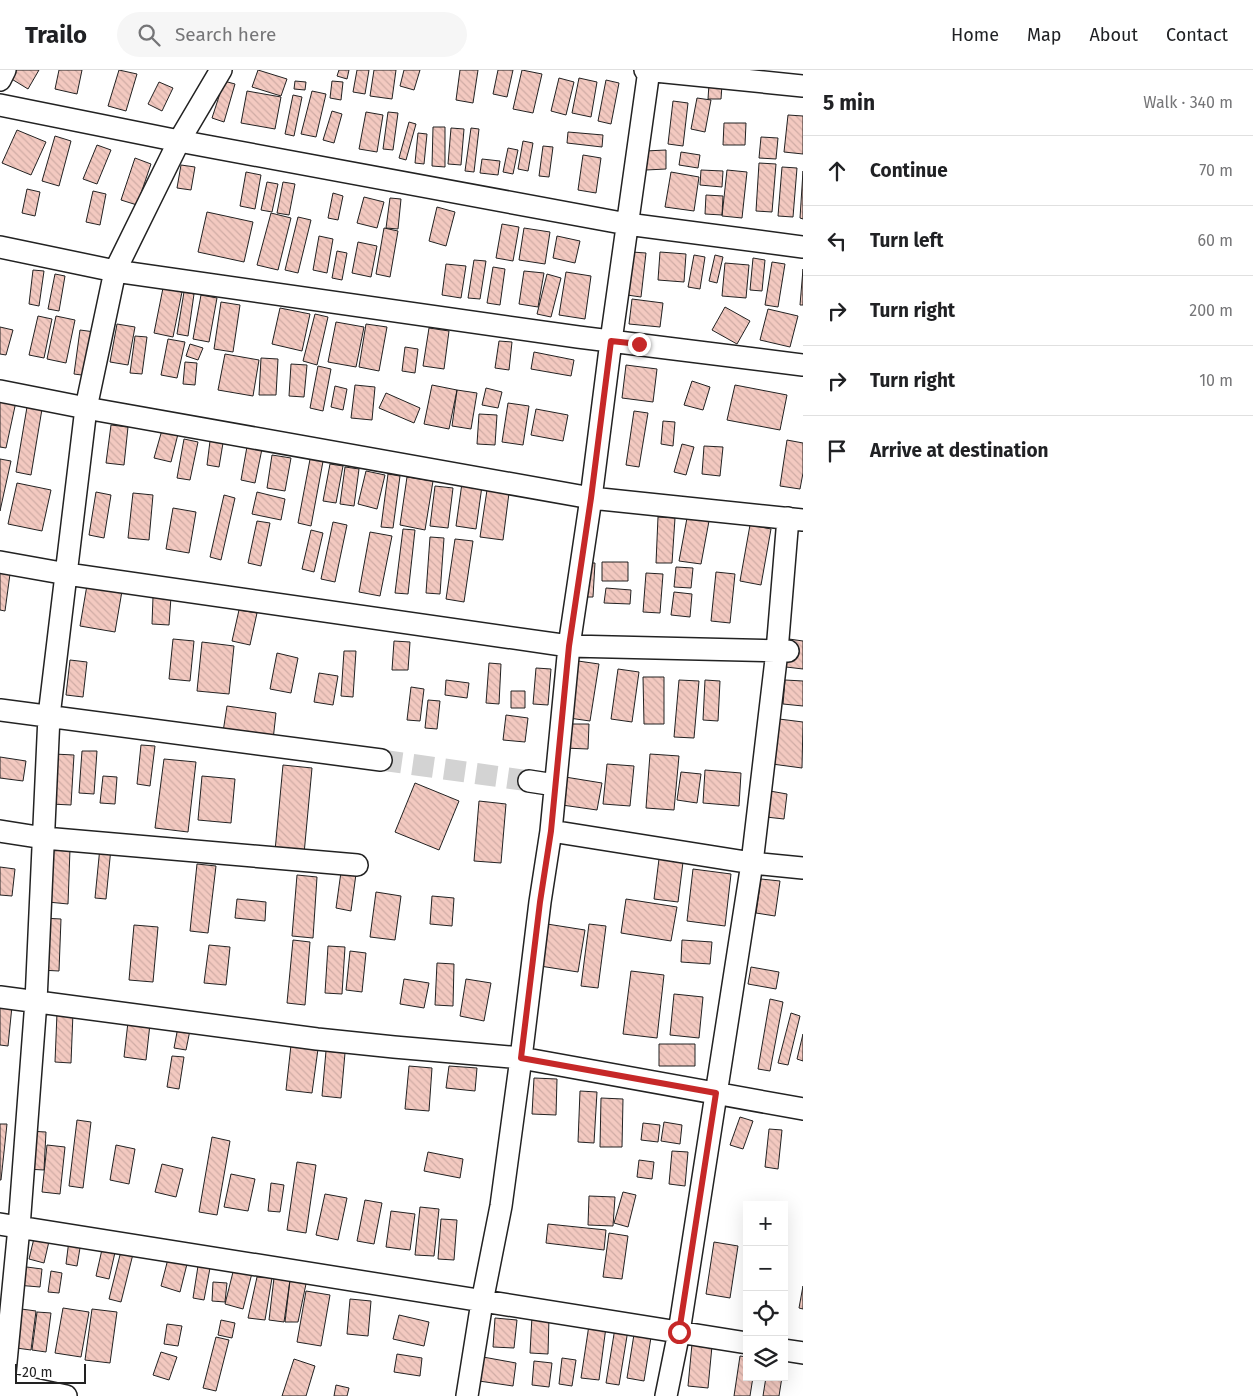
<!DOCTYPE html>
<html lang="en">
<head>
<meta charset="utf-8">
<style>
  :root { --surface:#fff; --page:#f6f6f6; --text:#202124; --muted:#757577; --line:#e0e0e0 }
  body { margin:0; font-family:"Fira Sans",sans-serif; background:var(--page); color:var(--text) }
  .controls { position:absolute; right:15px; bottom:15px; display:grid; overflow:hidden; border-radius:0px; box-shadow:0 5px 20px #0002 }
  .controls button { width:45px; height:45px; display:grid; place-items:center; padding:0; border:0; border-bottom:1px solid var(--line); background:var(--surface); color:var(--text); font:25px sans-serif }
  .scale { position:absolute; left:15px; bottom:12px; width:71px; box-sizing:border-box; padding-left:5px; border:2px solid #222; border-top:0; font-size:14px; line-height:18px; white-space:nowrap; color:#222; -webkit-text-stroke:4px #fff; paint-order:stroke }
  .stop { position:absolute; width:15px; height:15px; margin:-11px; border:4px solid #c62828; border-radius:50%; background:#fff }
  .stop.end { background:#c62828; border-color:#fff; box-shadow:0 1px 5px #0008 }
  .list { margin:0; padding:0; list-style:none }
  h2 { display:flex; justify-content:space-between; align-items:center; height:65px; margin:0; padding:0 20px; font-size:21px }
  h2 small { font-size:16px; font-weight:400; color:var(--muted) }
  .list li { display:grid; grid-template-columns:32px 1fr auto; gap:15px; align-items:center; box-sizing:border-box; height:70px; padding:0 20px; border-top:1px solid var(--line) }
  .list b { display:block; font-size:19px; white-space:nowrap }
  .list em { font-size:16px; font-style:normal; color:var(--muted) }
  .icon { flex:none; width:28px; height:28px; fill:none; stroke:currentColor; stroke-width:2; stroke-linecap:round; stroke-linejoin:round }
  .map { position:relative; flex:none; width:803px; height:1326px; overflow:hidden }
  header { display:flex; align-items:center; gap:30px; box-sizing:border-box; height:70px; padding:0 25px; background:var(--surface); border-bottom:1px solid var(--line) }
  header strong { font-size:24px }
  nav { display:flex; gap:28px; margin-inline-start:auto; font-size:18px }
  .search { width:350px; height:45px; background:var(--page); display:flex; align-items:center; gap:12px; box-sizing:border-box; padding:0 18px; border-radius:28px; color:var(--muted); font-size:19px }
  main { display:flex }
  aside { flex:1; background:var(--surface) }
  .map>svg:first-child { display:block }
  .building { fill:url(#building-back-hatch); stroke:#222 }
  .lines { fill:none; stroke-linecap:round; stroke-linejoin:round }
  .street-tunnel { stroke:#d3d3d3; stroke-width:21; stroke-dasharray:21 11; stroke-linecap:butt }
  .street-casing { stroke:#222; stroke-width:24 }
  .street { stroke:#fff; stroke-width:21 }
  .route { stroke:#c62828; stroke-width:6 }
</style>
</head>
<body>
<header>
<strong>Trailo</strong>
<div class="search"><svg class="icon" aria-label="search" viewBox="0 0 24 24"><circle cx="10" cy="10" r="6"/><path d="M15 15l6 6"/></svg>Search here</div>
<nav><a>Home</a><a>Map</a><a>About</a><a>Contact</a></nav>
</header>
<main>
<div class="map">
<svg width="803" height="1326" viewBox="0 0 803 1326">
  <defs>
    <pattern id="building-back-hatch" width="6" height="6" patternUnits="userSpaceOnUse" patternTransform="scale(1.25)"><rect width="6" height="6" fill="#f3c9c0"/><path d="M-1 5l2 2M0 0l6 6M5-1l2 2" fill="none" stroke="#d0aca5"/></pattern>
  </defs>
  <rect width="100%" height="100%" fill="#fff"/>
  <!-- building -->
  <path class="building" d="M14,0H39L28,19L10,8Z
    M59,0H82L77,24L55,19Z
    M119,0L137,4L126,41L108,36Z
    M258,0L287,9L281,26L252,17Z
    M339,0H349L347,9L337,6Z
    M357,0H369L365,24L353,22Z
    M374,0H396L392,29L370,26Z
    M404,0H420L414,20L400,16Z
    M460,0H478L473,33L456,30Z
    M498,0H513L507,27L493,24Z
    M522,0L542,4L533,43L513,39Z
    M559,8L574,12L566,45L551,41Z
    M579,8L597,12L591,47L572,43Z
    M606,10L619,13L611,54L598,51Z
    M224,11L235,14L224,52L212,48Z
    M295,11L306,12L305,20L294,19Z
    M332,11L343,12L341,30L330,28Z
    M159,12L173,18L162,41L148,34Z
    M709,14L722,15L721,29H708Z
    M247,21L281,27L275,59L241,53Z
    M312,21L326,24L316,67L301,64Z
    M293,25L302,27L294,66L285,64Z
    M697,28L711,30L705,62L691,59Z
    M673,31L688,33L683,76L668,74Z
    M332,41L342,44L334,73L323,70Z
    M366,42L383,45L377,82L359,79Z
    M388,42L398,43L393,80L383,79Z
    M788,45L803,46V84L784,82Z
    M409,52L416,54L406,90L399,88Z
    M724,53H746L745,75H723Z
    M433,57H445V97L432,96Z
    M451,58L464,59L461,95L448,94Z
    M471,58L479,59L474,102L465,101Z
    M17,60L46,72L31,105L2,93Z
    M568,62L603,65L602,77L567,73Z
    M418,63L427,64L424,94L415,93Z
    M55,66L71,71L59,116L42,111Z
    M761,67L778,68L776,89L759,88Z
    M523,71L533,73L528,101L518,99Z
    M97,75L111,80L97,114L83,109Z
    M543,76L553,77L549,107L539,106Z
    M508,78L518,80L513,104L503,102Z
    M666,80V99L646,100L645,81Z
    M681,82L700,85L698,98L679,95Z
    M583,85L601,88L596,123L578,120Z
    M135,88L151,94L137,135L121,130Z
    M482,89L500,91L498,105L480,103Z
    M759,93L776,94L772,142L756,141Z
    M181,95L195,97L191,120L177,118Z
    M782,97L797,98L793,147L778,146Z
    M701,100L723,101L722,117L700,115Z
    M727,100L747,102L742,148L722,146Z
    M803,101V149L800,148Z
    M246,102L261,105L255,139L240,136Z
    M671,102L699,107L694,141L665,137Z
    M267,112L278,114L272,142L261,140Z
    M283,112L295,114L289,145L277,143Z
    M27,119L40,122L35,146L22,143Z
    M93,121L106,124L100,155L86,152Z
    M333,123L343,126L338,150L328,148Z
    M706,125L723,126L722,145L705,144Z
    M364,127L384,132L377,158L357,153Z
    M390,128L401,129L398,159L386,158Z
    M437,137L455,142L446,176L429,171Z
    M207,142L253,152L244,192L198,182Z
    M271,143L291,148L278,200L257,195Z
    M298,147L311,150L298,203L285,200Z
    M502,154L519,157L513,191L496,188Z
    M384,158L398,161L390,207L376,204Z
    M524,158L550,162L545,194L519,190Z
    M319,166L333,169L327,203L313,200Z
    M557,166L580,171L575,193L553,188Z
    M358,172L377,176L371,207L352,203Z
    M337,181L347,183L342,210L332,208Z
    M632,182L646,183L641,227L627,225Z
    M660,182L686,184L684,212L658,210Z
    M694,185L705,187L700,219L688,217Z
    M715,185L723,187L717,213L709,211Z
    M753,188L765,190L762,221L750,220Z
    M474,190L486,191L480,229L468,228Z
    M772,192L785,194L778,237L765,235Z
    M725,193L749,195L746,228L722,226Z
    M446,194L466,196L461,228L442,225Z
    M493,197L505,199L500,235L487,233Z
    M803,199V235H800Z
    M33,200L44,201L39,236L29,234Z
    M524,201L544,203L538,237L519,234Z
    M566,202L591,206L585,249L559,245Z
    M55,204L65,206L59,241L48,239Z
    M547,204L561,208L551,247L537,244Z
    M163,218L182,222L173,267L154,263Z
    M184,222L194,224L188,266L177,264Z
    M201,225L217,228L209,272L193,269Z
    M632,229L663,233L660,257L629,254Z
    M221,232L240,235L233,282L214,279Z
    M725,237L750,251L737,274L712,260Z
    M280,238L310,244L302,281L272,274Z
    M768,239L798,246L790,277L760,270Z
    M315,244L328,247L317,295L303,291Z
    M38,246L52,249L44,288L29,285Z
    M56,246L75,250L66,293L47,289Z
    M336,252L364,257L356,297L328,292Z
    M117,254L135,257L128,295L110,292Z
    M366,254L387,257L379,301L359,297Z
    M0,257L13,260L6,285L0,284Z
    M429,258L449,261L444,299L423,296Z
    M80,260L95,262L89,306L74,304Z
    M135,266L147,267L142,304L130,303Z
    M168,269L185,272L177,308L161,305Z
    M499,271L512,272L509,300L495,298Z
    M190,274L203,278L198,290L186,286Z
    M405,277L418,279L415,303L402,301Z
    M534,282L574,290L571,306L531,299Z
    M225,284L259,290L253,326L218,320Z
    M261,288L278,289L276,325H259Z
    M185,292L197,293L195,315L183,314Z
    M291,294L307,295L304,327L289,326Z
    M626,295L657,299L653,332L622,328Z
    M318,296L331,299L323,341L310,338Z
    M692,311L710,317L703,340L684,335Z
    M355,315L375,317L372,350L351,348Z
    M432,315L457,320L449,359L424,354Z
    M735,315L787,325L780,360L727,350Z
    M335,316L347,319L343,340L331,337Z
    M486,318L502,322L498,338L482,335Z
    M457,320L477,323L471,359L452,356Z
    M0,323L17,327L6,378L0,377Z
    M386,323L420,338L414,353L379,338Z
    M508,333L529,336L523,375L502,372Z
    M27,337L42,339L31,405L16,402Z
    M536,339L568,345L563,371L531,365Z
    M634,341L648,343L639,397L626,395Z
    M479,344L497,345L495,375L477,374Z
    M663,351L675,352L673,376L661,374Z
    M111,355L128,357L124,395L106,393Z
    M162,360L178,364L171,392L154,388Z
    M184,369L198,372L190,410L177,408Z
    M787,370L803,373V403L800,419L780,416Z
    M210,371L223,373L219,397L207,395Z
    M248,371L263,374L255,413L241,410Z
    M682,374L694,377L686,405L674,402Z
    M704,376L723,377L720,406L702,404Z
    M311,384L324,386L311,456L298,453Z
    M272,385L291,388L285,421L267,418Z
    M0,389L11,391L0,441Z
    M330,394L343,396L336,433L323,431Z
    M345,397L359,399L354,436L340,434Z
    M366,401L385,405L377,439L358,434Z
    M388,404L400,406L393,458L381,457Z
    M407,407L433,411L425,460L400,455Z
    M17,413L51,420L42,461L8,454Z
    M462,413L482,416L476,459L456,456Z
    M435,416L453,418L448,458L430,456Z
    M487,420L509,423L503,470L480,467Z
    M96,422L111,425L104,468L89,465Z
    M257,422L285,429L281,450L252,444Z
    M133,423L153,425L149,470L128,468Z
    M224,425L235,428L221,490L210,487Z
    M173,438L196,442L189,483L166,479Z
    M658,447L675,448L672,493H656Z
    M687,448L709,451L701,494L679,491Z
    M257,451L270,453L261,496L248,493Z
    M333,452L347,455L335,512L321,509Z
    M750,455L771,459L761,515L740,511Z
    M403,459L415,460L408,524L395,523Z
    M311,460L323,463L314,502L302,499Z
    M370,462L392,466L380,526L359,522Z
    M430,467L444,468L440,524L426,523Z
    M455,469L473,471L464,532L446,529Z
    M602,492H628V511H602Z
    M584,493H595L593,527H583Z
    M676,497L693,498L691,518L674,517Z
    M716,502L735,504L730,553L711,551Z
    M0,503L10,504L5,541L0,540Z
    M646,503L663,504L660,543L643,542Z
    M87,515L122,521L115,562L80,556Z
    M606,518L631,520L630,534L604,533Z
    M674,522L692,524L690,547L671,545Z
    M153,527H171L169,555L152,554Z
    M239,540L257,543L250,575L232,571Z
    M173,569L194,571L190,611L169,609Z
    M789,569L803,571V599L786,597Z
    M394,571L410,572L408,600H392Z
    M202,572L234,576L229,624L197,621Z
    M344,581H356L353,627L341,626Z
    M277,583L298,588L291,623L270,619Z
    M70,590L87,592L83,627L66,625Z
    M578,591L599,594L590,651L569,648Z
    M489,593L501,594L499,634L486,633Z
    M536,598L551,599L548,635L533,634Z
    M618,599L639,602L632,652L611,649Z
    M319,603L338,606L333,635L314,632Z
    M643,607H664V654H644Z
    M446,610L469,613L467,628L445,625Z
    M679,610L699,611L694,668L674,667Z
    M705,610L720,611L718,651L703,650Z
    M785,610L803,611V636L783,634Z
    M411,617L424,619L420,651L407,650Z
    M511,621H525V638H511Z
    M428,630L440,631L437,659L425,658Z
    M227,636L276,643L273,670L223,662Z
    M506,645L528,648L525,672L503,670Z
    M779,649L803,652L802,698L772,694Z
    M564,654H589L588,679L564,678Z
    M141,675L155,676L150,716L137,714Z
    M82,681H97L94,724L79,723Z
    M54,684L74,685L71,735L51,734Z
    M650,684L679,686L674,740L646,738Z
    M0,687L26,691L23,711L0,708Z
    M164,689L196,692L188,762L155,758Z
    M607,694L634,696L630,736L603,734Z
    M283,695L312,698L304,784L275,781Z
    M705,700L741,703L739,736L703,733Z
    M681,702L701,704L697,733L677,730Z
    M103,706L117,707L115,734L100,733Z
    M202,706L235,709L231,753L198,750Z
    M559,706L602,713L597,740L555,734Z
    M415,713L459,731L439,780L395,762Z
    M770,721L787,724L784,749L766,747Z
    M479,731L506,734L501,793L474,791Z
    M100,777L111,778L106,829L95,828Z
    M51,778L70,779L68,834L48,832Z
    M659,789L683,792L678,832L654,829Z
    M197,794L216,796L208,863L190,861Z
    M0,797L15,799L12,826L0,825Z
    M693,799L731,804L725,856L687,851Z
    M341,802L356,804L351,841L336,838Z
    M297,805L317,807L313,868L292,866Z
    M761,809L780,811L775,846L756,843Z
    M376,822L401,826L395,870L370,867Z
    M432,826L454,828L452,856L430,854Z
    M237,829L266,832L265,851L235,848Z
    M626,829L677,837L671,871L621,863Z
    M42,848L61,849L59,901L40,900Z
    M547,854L585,860L578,902L540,896Z
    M589,854L606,856L598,918L581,916Z
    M134,855L158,857L153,912L129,910Z
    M293,870L310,872L305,935L287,933Z
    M682,870L712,872L710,894L681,892Z
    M209,875L230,877L226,915L204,913Z
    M328,876L345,877L342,924L325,923Z
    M350,881L366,883L362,922L346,920Z
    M437,893L454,894L453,936L435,935Z
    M751,897L779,902L776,919L748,914Z
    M631,901L664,905L657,968L623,964Z
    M404,909L429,913L424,938L400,934Z
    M466,909L491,913L484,951L460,946Z
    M674,924L703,927L699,968L670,965Z
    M770,929L783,932L770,1001L758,999Z
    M0,935L12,936L8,976L0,975Z
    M57,943H73L71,993L55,992Z
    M791,943L800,946L788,995L778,993Z
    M128,952L150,954L146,990L124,987Z
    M178,957L190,960L186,980L174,978Z
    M803,964V991L797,989Z
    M659,974H695V996H659Z
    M291,975L318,979L312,1023L286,1020Z
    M326,981L345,983L341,1028L322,1026Z
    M172,986L184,987L179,1019L167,1017Z
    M409,996L432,998L429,1041L405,1039Z
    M449,996L477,998L475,1021L446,1018Z
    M534,1008L557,1009L556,1045L532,1044Z
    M580,1021L597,1022L594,1073L578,1072Z
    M601,1028L623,1029L622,1077H600Z
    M740,1047L753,1051L743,1079L730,1075Z
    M77,1050L91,1052L83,1118L69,1116Z
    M664,1052L682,1055L680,1074L661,1071Z
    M643,1053L660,1055L658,1072L641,1070Z
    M0,1054H7L1,1110H0Z
    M769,1059L782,1060L778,1099L765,1097Z
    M28,1061L46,1062L44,1100L26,1099Z
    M212,1067L230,1071L217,1145L199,1142Z
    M47,1075L65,1077L60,1124L42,1122Z
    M116,1075L135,1079L129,1114L110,1110Z
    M672,1081L688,1082L685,1116L669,1114Z
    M428,1082L463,1089L460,1108L424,1101Z
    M639,1090L654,1092L652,1109L637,1107Z
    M297,1092L316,1095L306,1163L287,1160Z
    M162,1094L183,1099L176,1127L155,1122Z
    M231,1104L255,1109L248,1141L224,1137Z
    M271,1113L284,1115L280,1142L268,1141Z
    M623,1122L636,1125L628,1157L614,1153Z
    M325,1124L347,1128L338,1170L316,1165Z
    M589,1126L615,1127L613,1156L588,1155Z
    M365,1130L382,1133L374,1174L357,1171Z
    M420,1137L439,1139L434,1186L415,1185Z
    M391,1141L415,1144L410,1180L386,1177Z
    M441,1149L457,1150L454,1190L438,1189Z
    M548,1154L606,1160L604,1180L546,1173Z
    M609,1163L628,1166L622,1209L603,1207Z
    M35,1164L50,1167L44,1193L29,1189Z
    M69,1170L81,1172L77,1196L66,1194Z
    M714,1172L738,1176L730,1228L706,1224Z
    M103,1175L116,1178L109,1209L96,1206Z
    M122,1177L134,1180L121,1232L109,1229Z
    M169,1185L188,1190L180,1222L161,1216Z
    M19,1196L42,1199L40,1217L16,1215Z
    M198,1196L210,1198L204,1230L193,1228Z
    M234,1198L252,1203L243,1239L225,1234Z
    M51,1201L62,1203L59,1223L48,1222Z
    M257,1207L272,1208L265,1250L248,1248Z
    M274,1208L290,1210L284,1252L269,1250Z
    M290,1210L306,1214L298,1252H285Z
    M213,1212L227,1213L225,1232L212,1231Z
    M803,1216V1239L799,1238Z
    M306,1221L330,1225L321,1276L297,1272Z
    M350,1229L371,1231L368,1266L347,1264Z
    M14,1238L36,1241L31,1280L9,1277Z
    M63,1238L89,1242L81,1287L55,1283Z
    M92,1239L117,1242L110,1293L85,1290Z
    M37,1242L51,1243L46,1282L32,1280Z
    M399,1245L429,1252L424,1276L393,1269Z
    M532,1246L549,1247L548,1284L530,1283Z
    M495,1248L517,1250L514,1278L493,1277Z
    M221,1250L235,1253L232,1268L218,1265Z
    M167,1254L182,1256L178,1276L164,1274Z
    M589,1255L606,1257L599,1310L581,1308Z
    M615,1258L628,1260L619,1315L606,1313Z
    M635,1258L652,1261L644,1311L627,1308Z
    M216,1267L229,1270L216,1321L203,1318Z
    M692,1274L712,1276L708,1318L688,1316Z
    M161,1282L177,1287L169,1310L153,1305Z
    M397,1284L422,1288L420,1306L394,1302Z
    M740,1286L747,1287V1307H753L750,1326H734Z
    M483,1287L516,1293L513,1316L479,1311Z
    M562,1288L576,1290L572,1316L559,1314Z
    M294,1289L315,1296L306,1326H282Z
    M534,1291L552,1293L549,1317L532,1315Z
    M766,1307H782L779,1326H763Z
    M336,1315L349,1318L347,1326H334Z"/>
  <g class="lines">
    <!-- street-tunnel -->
    <path class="street-tunnel" d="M381,690L529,711"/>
    <defs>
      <path id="street" d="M645,0L803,16
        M0,10L5,0
        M0,35L179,71L627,154L803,177
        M0,177L115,201L578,267L803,295
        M0,321L86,338L591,428L803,450
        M0,492L67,504L569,576L788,581
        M0,640L381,690
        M529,711L555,715
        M0,761L44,768L357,795
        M551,761L752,793L803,798
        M0,927L317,969L394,977L521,988L803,1039
        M0,1154L747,1273
        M784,1280L803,1283
        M0,1312L66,1326
        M0,1326L4,1313L19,1157L36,931L49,646L86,338L115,201L179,71L221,0
        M467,1326L482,1232L501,1136L521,988L540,832L551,761L569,576L591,428L611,271L649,0
        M666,1326L679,1262L752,793L777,581L788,448"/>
    </defs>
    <!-- street casing -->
    <use href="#street" class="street-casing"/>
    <!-- street -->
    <use href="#street" class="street"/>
  </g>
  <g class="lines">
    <!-- route -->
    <path class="route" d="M639,274L611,271L591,428L569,576L551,761L540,832L521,988L716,1023L679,1262"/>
  </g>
</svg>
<div class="controls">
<button>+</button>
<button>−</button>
<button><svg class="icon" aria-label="locate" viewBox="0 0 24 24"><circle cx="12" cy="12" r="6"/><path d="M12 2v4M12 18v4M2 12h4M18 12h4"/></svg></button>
<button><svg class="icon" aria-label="layers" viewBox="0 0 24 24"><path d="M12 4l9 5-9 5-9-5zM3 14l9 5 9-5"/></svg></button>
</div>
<div class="scale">20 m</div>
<div class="stop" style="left:679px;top:1262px"></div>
<div class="stop end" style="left:639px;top:274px"></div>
</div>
<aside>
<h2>5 min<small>Walk · 340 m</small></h2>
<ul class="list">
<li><svg class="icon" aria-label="ahead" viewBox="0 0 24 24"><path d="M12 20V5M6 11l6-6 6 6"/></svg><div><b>Continue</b></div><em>70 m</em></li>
<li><svg class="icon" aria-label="left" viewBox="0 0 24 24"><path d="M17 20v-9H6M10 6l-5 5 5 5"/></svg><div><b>Turn left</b></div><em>60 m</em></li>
<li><svg class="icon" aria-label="right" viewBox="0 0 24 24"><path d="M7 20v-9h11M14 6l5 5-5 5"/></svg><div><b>Turn right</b></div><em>200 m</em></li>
<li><svg class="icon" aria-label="right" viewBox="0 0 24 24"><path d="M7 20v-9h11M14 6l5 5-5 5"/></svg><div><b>Turn right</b></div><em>10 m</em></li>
<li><svg class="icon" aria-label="arrive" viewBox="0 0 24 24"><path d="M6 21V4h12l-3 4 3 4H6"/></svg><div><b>Arrive at destination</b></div></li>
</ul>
</aside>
</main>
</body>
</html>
